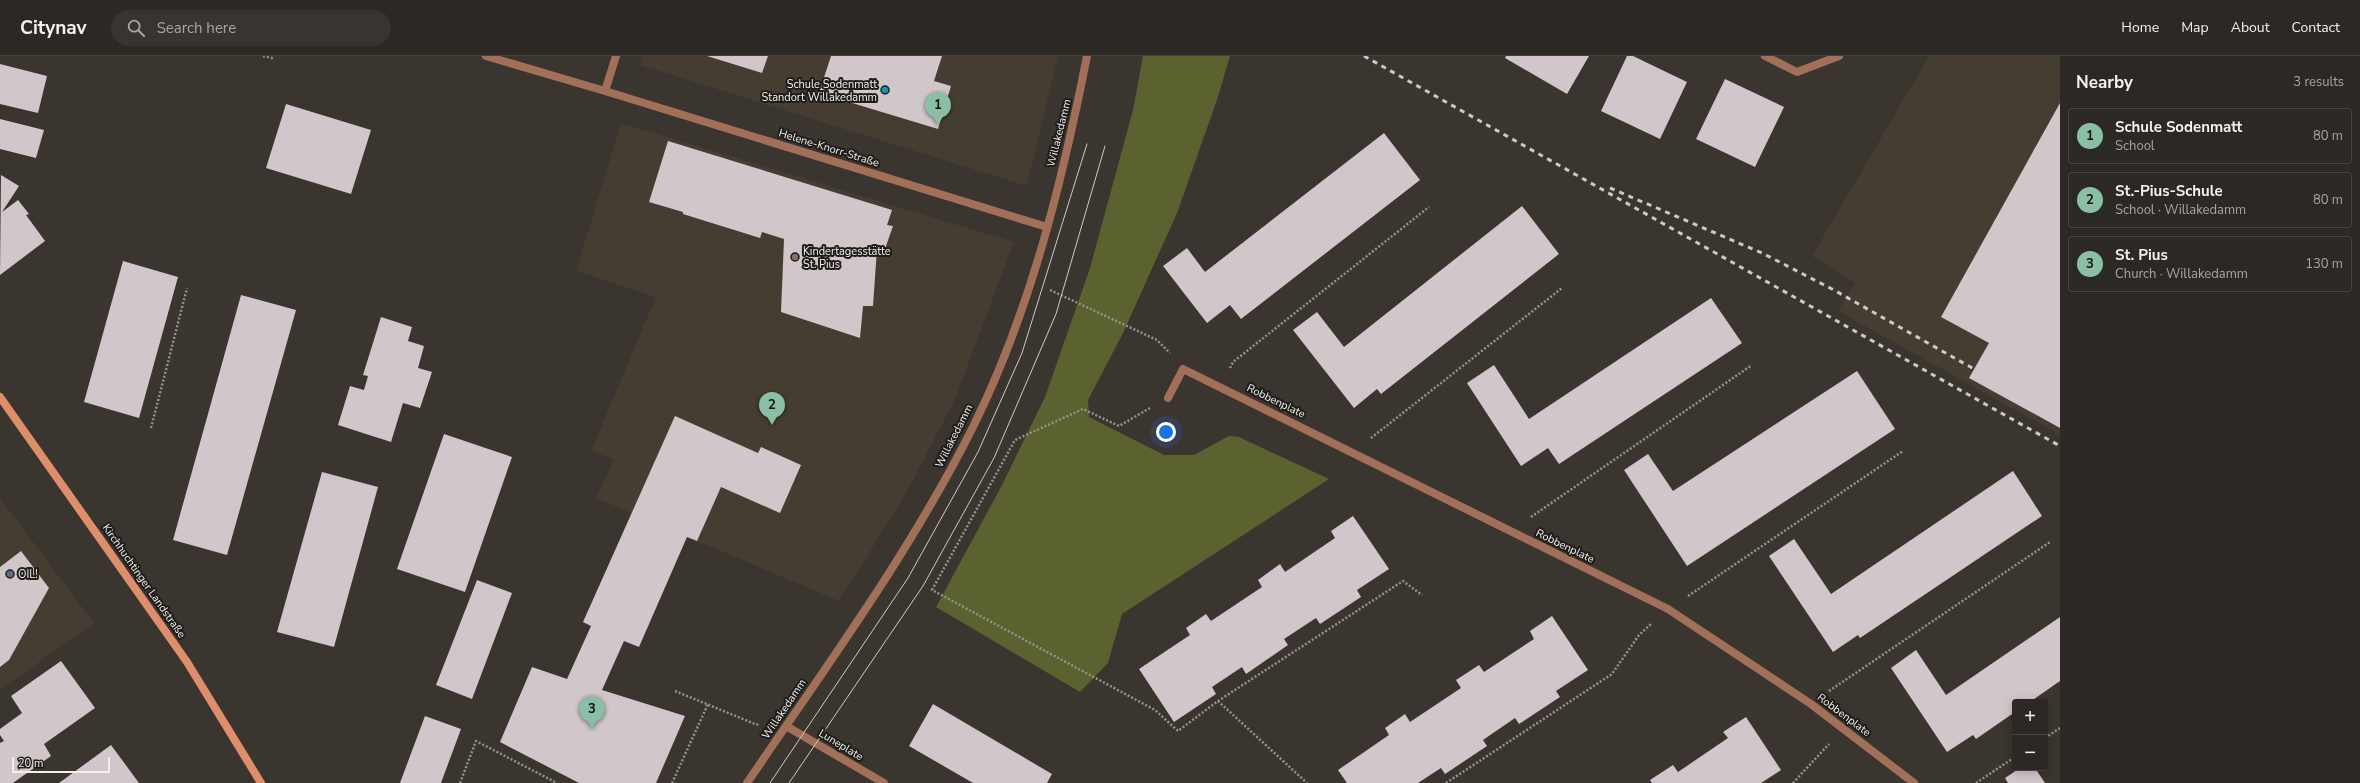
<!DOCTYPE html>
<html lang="en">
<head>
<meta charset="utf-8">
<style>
  :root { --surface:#2c2823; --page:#383430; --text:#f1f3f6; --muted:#a6a6a6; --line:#484441; --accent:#8abfa5 }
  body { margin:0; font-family:"Nunito Sans",sans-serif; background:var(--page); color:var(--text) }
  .controls { position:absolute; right:12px; bottom:12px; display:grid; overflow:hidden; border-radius:4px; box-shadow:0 2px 10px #0003 }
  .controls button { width:36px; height:36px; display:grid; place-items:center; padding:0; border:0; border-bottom:1px solid var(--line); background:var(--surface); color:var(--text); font:20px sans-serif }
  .scale { position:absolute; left:12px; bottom:10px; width:98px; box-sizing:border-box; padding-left:4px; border:2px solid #f3f0ec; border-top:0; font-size:11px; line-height:14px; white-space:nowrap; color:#f3f0ec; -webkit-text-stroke:3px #1f1d1a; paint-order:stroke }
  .you { position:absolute; left:1166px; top:376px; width:14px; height:14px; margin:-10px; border:3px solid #fff; border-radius:50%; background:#1a73e8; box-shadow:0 0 0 6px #1a73e833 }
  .badge { display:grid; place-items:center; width:26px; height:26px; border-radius:50%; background:var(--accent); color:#111; font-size:13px; font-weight:700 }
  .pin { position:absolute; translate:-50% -33px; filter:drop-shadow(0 1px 2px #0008) }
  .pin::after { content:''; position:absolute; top:21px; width:14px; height:12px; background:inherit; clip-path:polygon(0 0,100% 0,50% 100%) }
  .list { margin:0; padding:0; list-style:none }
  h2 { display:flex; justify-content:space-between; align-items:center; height:52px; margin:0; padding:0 16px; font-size:17px }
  h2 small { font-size:13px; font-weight:400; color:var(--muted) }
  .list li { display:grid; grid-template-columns:26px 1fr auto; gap:12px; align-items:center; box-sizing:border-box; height:56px; margin:0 8px 8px; padding:0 8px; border:1px solid var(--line); border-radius:4px }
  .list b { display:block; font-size:15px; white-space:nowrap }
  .list p { margin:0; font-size:13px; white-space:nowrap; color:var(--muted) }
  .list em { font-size:13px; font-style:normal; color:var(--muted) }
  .icon { flex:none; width:22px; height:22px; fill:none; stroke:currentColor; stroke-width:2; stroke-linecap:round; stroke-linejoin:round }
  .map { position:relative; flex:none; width:2060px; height:727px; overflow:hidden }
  header { display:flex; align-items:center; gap:24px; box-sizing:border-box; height:56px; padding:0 20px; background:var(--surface); border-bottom:1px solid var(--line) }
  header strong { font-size:19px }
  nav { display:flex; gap:22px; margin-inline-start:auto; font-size:14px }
  .search { width:280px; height:36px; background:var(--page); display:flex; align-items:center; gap:10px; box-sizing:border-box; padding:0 14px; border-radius:22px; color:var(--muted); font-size:15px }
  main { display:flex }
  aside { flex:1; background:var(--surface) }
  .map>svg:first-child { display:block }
  .built { fill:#453d31 }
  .green { fill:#5b612f }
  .building { fill:#d1c6ca }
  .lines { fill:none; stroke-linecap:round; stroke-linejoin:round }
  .path { stroke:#96928d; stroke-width:2.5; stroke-dasharray:2 2; stroke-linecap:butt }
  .street { stroke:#a27059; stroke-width:8 }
  .secondary { stroke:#de8e6a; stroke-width:8 }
  .tram { stroke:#cdc9c5; stroke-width:1 }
  .rail { stroke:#cdc9c5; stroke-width:3; stroke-dasharray:5 5; stroke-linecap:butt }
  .culture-dot { fill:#0f9aa8; stroke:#1f1d1a; stroke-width:1.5 }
  .education-dot { fill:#8d6e63; stroke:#1f1d1a; stroke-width:1.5 }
  .service-dot { fill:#5c6f8a; stroke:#1f1d1a; stroke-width:1.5 }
  .labels { text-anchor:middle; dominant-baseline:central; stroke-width:4; stroke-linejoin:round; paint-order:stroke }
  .poi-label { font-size:11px; fill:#f3f0ec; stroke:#1f1d1a; text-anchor:start }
  .street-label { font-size:11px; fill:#f3f0ec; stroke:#1f1d1a }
</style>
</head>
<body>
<header>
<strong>Citynav</strong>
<div class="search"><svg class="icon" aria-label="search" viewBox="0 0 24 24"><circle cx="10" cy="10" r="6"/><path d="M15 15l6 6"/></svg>Search here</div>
<nav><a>Home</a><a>Map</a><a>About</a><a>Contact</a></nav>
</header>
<main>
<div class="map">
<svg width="2060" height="727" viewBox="0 0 2060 727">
  <rect width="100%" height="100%" fill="#3a352f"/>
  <!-- built -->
  <path class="built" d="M643,0H1058L1027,130L640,9Z
    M1929,0H2060V379L1838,255L1855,227L1812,200Z
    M621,67L1014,186L955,343L907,436L839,545L596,442L614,403L591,395L656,241L576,215Z
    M0,442L94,567L0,634Z"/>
  <!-- green -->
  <path class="green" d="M1143,0H1230L1217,44L1177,157L1123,277L1088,344L1089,361L1164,399H1194L1229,380L1239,381L1329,423L1122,558L1108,607L1080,636L936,551L1001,431L1045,341L1090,212L1133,54Z"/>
  <!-- building -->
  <path class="building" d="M707,0H768L762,17Z
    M831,0H942L934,25L951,30L938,73L819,37Z
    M1506,0H1589L1567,38L1505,2Z
    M1627,0H1633L1687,26L1660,83L1601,55Z
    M0,8L47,20L38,57L0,48Z
    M1725,23L1784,51L1755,111L1696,83Z
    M2060,47V372L1969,322L1989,287L1941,261Z
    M286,48L371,74L351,138L266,112Z
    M0,63L44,74L36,102L0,93Z
    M1384,77L1420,124L1241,263L1230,249L1207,267L1163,210L1187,192L1205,216Z
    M668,85L892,154L887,169L893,170L885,193H877L873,250H863L860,282L781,256L784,183L762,176L760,182L683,158V156L649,146Z
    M1,119L19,130L2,156L18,144L29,158L26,159L45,185L0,219Z
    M1522,150L1559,198L1381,338L1377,333L1354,352L1293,274L1317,256L1344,291Z
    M123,205L178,221L139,362L84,346Z
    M241,239L296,254L227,499L173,484Z
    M1711,242L1742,287L1559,408L1548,392L1521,410L1467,327L1494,309L1529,363Z
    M381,261L412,271L408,285L424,290L418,312L432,316L420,352L403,347L391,386L338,369L350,330L364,334L368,320L363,319Z
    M1857,315L1895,373L1687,510L1624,414L1648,398L1673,435Z
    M675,360L758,397L761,391L801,409L780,457L721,431L697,485L687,481L639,591L624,585L602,634L685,660L656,727H579L500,686L532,611L567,623L591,570L583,566Z
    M444,378L512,401L465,536L397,513Z
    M2013,415L2042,460L1860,582L1858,579L1833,596L1769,500L1794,483L1831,538Z
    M322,416L378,431L334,591L277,576Z
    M1353,460L1389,513L1357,534L1361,541L1320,568L1316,562L1284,583L1288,589L1246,618L1242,611L1212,631L1216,638L1174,666L1139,613L1190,579L1186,572L1206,558L1211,565L1262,531L1258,524L1280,508L1285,516L1335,482L1331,475Z
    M21,495L49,532L9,604L0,611V511Z
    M477,524L512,537L472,643L436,629Z
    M1552,560L1588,614L1556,635L1560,641L1519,668L1515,662L1483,684L1487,690L1445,718L1441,712L1418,727H1347L1338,714L1389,679L1385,672L1405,658L1410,666L1461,632L1456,624L1479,609L1484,616L1534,583L1530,575Z
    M2060,561V625L2030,646H2015V656L1976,683L1973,679L1947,696L1891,612L1916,594L1946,639Z
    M61,605L95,652L44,688L51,700L13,727H0V687L4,685L0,679V673L22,657L11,640Z
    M933,648L1052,718L1047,727H973L909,690Z
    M425,660L461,673L441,727H400Z
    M1746,661L1781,714L1761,727H1652L1650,724L1673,709L1678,716L1728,682L1723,676Z
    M111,689L139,727H59Z
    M2020,712H2035L2045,727H2008L2005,722Z"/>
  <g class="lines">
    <!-- path -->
    <path class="path" d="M263,0L272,2L273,0
      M1050,234L1157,284L1170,297
      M1230,312L1233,306L1429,151
      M1150,352L1119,370L1083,353L1015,384L932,534L1155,654L1178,675L1218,645L1403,525L1422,539
      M151,372L187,232
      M1371,382L1562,232
      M1531,461L1752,309
      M1688,540L1903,395
      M675,635L755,668L760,669
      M1829,635L2050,486
      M1218,645L1307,727
      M2045,682L2060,672
      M460,727L476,685L557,727
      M672,727L708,648
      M1446,727L1612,618L1639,579L1651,568
      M1793,727L1829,688
      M1976,727L2015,701"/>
    <!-- street -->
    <path class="street" d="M486,0L605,35
      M616,0L605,35L1047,171
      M1765,0L1797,16L1839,0
      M1168,342L1183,313L1668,553L1811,648L1914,727
      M786,670L884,727
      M747,727C825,612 909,498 972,373C1030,257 1062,127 1087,0"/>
    <!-- secondary -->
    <path class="secondary" d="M0,341L187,606L261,727"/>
    <!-- tram -->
    <path class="tram" d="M770,727L908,522L978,396L1022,297L1087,88
      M789,727L923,530L994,402L1056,258L1105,90"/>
    <!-- rail -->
    <path class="rail" d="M1364,0L2060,390
      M1610,132L1762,197L1832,233L1974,313"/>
  </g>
  <!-- markers -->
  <circle class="culture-dot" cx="885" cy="34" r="4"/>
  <circle class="education-dot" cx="795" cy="201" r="4"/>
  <circle class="service-dot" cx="10" cy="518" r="4"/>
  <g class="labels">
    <!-- poi labels -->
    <g class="poi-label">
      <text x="877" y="28" text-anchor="end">Schule Sodenmatt<tspan x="877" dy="13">Standort Willakedamm</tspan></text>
      <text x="803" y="195">Kindertagesstätte<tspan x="803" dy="13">St. Pius</tspan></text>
      <text x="18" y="518">OIL!</text>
    </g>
    <!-- street labels -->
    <g class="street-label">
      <text transform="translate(1059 77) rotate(-76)">Willakedamm</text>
      <text transform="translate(829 92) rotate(17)">Helene-Knorr-Straße</text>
      <text transform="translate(1276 345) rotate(26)">Robbenplate</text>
      <text transform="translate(954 380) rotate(-63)">Willakedamm</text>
      <text transform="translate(1565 490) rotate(26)">Robbenplate</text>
      <text transform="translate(144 525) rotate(55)">Kirchhuchtinger Landstraße</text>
      <text transform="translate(784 653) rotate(-56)">Willakedamm</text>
      <text transform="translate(1844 659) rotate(37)">Robbenplate</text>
      <text transform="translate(841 689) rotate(31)">Luneplate</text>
    </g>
  </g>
</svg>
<div class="controls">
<button>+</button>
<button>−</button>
</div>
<div class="scale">20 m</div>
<div class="you"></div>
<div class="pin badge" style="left:938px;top:69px">1</div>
<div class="pin badge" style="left:772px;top:369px">2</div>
<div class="pin badge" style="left:592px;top:673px">3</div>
</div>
<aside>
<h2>Nearby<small>3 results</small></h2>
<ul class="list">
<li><span class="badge">1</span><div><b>Schule Sodenmatt</b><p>School</p></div><em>80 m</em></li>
<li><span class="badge">2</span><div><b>St.-Pius-Schule</b><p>School · Willakedamm</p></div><em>80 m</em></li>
<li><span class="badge">3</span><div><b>St. Pius</b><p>Church · Willakedamm</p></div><em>130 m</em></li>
</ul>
</aside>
</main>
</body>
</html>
